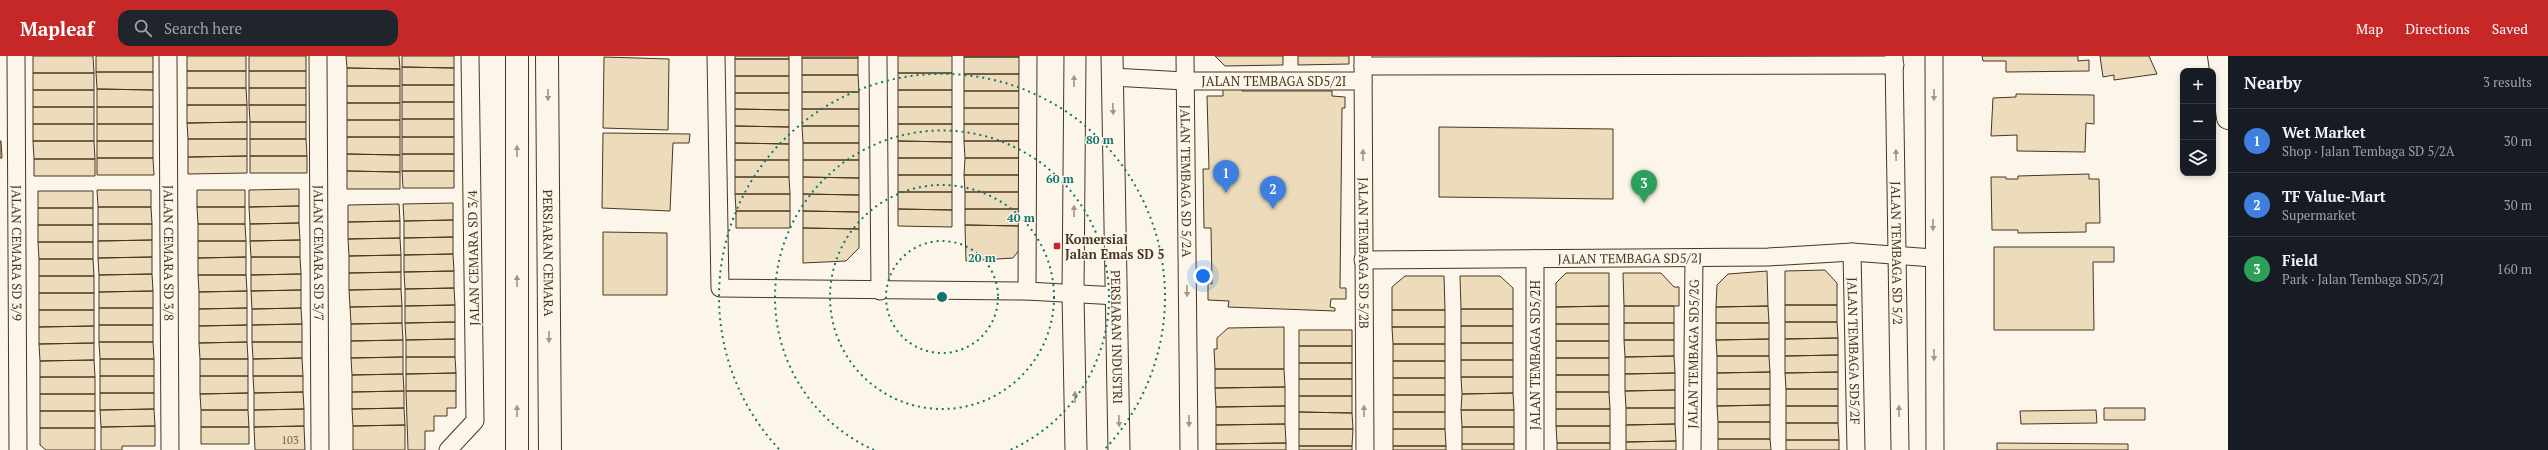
<!DOCTYPE html>
<html lang="en">
<head>
<meta charset="utf-8">
<style>
  :root { --surface:#171b24; --page:#20242c; --text:#f1f3f6; --muted:#9ea1a6; --line:#363941; --accent:#c62828 }
  body { margin:0; font-family:"PT Serif",serif; background:var(--page); color:var(--text) }
  .controls { position:absolute; right:12px; top:12px; display:grid; overflow:hidden; border-radius:8px; box-shadow:0 2px 6px #0003 }
  .controls button { width:36px; height:36px; display:grid; place-items:center; padding:0; border:0; border-bottom:1px solid var(--line); background:var(--surface); color:var(--text); font:20px sans-serif }
  .you { position:absolute; left:1203px; top:220px; width:14px; height:14px; margin:-10px; border:3px solid #fff; border-radius:50%; background:#1a73e8; box-shadow:0 0 0 6px #1a73e833 }
  .badge { display:grid; place-items:center; width:26px; height:26px; border-radius:50%; background:var(--accent); color:#fff; font-size:13px; font-weight:700 }
  .pin { position:absolute; translate:-50% -33px; filter:drop-shadow(0 1px 2px #0008) }
  .pin::after { content:''; position:absolute; top:21px; width:14px; height:12px; background:inherit; clip-path:polygon(0 0,100% 0,50% 100%) }
  .list { margin:0; padding:0; list-style:none }
  h2 { display:flex; justify-content:space-between; align-items:center; height:52px; margin:0; padding:0 16px; font-size:17px }
  h2 small { font-size:13px; font-weight:400; color:var(--muted) }
  .list li { display:grid; grid-template-columns:26px 1fr auto; gap:12px; align-items:center; box-sizing:border-box; height:64px; padding:0 16px; border-top:1px solid var(--line) }
  .list b { display:block; font-size:15px; white-space:nowrap }
  .list p { margin:0; font-size:13px; white-space:nowrap; color:var(--muted) }
  .list em { font-size:13px; font-style:normal; color:var(--muted) }
  .icon { flex:none; width:22px; height:22px; fill:none; stroke:currentColor; stroke-width:2; stroke-linecap:round; stroke-linejoin:round }
  .map { position:relative; flex:none; width:2228px; height:394px; overflow:hidden }
  header { display:flex; align-items:center; gap:24px; box-sizing:border-box; height:56px; padding:0 20px; background:var(--accent); color:#fff }
  header strong { font-size:19px }
  nav { display:flex; gap:22px; margin-inline-start:auto; font-size:14px }
  .search { width:280px; height:36px; background:var(--page); display:flex; align-items:center; gap:10px; box-sizing:border-box; padding:0 14px; border-radius:12px; color:var(--muted); font-size:15px }
  main { display:flex }
  aside { flex:1; background:var(--surface) }
  .map>svg:first-child { display:block }
  .building { fill:#ecdcbc; stroke:#4a3520 }
  .lines { fill:none; stroke-linecap:round; stroke-linejoin:round }
  .minor-casing { stroke:#4a3520; stroke-width:19 }
  .tertiary-casing { stroke:#4a3520; stroke-width:23 }
  .secondary-casing { stroke:#4a3520; stroke-width:24 }
  .trunk-casing { stroke:#4a3520; stroke-width:24 }
  .minor { stroke:#fbf6e9; stroke-width:17 }
  .tertiary { stroke:#fbf6e9; stroke-width:21 }
  .secondary { stroke:#fbf6e9; stroke-width:22 }
  .trunk { stroke:#fbf6e9; stroke-width:22 }
  .oneway { fill:#a29684 }
  .ring { fill:none; stroke:#0f766e; stroke-width:2; stroke-dasharray:2 4 }
  .poi-dot { fill:#c62828; stroke:#fbf6e9; stroke-width:1.5 }
  .labels { text-anchor:middle; dominant-baseline:central; stroke-width:3; stroke-linejoin:round; paint-order:stroke }
  .number-label { font-size:11px; fill:#725f47 }
  .street-label { font-size:13px; fill:#4a3520; stroke:#fbf6e9 }
  .poi-label { font-size:13px; font-weight:bold; fill:#4a3520; stroke:#fbf6e9; text-anchor:start }
  .centre { fill:#0f766e; stroke:#fbf6e9; stroke-width:2 }
  .ring-label { font-size:12px; text-anchor:middle; font-weight:bold; fill:#0f766e; stroke:#fbf6e9; stroke-width:3; stroke-linejoin:round; paint-order:stroke }
</style>
</head>
<body>
<header>
<strong>Mapleaf</strong>
<div class="search"><svg class="icon" aria-label="search" viewBox="0 0 24 24"><circle cx="10" cy="10" r="6"/><path d="M15 15l6 6"/></svg>Search here</div>
<nav><a>Map</a><a>Directions</a><a>Saved</a></nav>
</header>
<main>
<div class="map">
<svg width="2228" height="394" viewBox="0 0 2228 394">
  <rect width="100%" height="100%" fill="#fbf6e9"/>
  <!-- building -->
  <path class="building" d="M33,0H93L94,17H33Z
    M96,0H153V16H96Z
    M187,0H246V15H187Z
    M249,0H306V15H249Z
    M346,0H399L400,13L347,12Z
    M402,0H454V12L402,11Z
    M735,0H789V3H735Z
    M802,0H858V2H802Z
    M898,0H952V17H898Z
    M964,0H1020V1H964Z
    M1215,0H1283V9L1225,10Z
    M1298,0H1349V8L1298,9Z
    M1982,0H2078V5L2089,4V15L2006,16V5H1983Z
    M2100,0H2149L2157,18L2114,24V19L2103,21Z
    M604,1L669,3L668,74L603,72Z
    M964,1H1020V18H964Z
    M802,2H858V19H802Z
    M735,3H789V20H735Z
    M402,11L454,12V29H402Z
    M347,12L400,13V30H347Z
    M187,15H246V32H187Z
    M249,15H306V32H249Z
    M96,16H153V34L97,33Z
    M33,17H94V34H33Z
    M898,17H952V34H898Z
    M964,18H1020V35H964Z
    M802,19H858L859,36H802Z
    M735,20H789V37H735Z
    M402,29H454V46H402Z
    M347,30H400V47H347Z
    M187,32H246L247,49H187Z
    M249,32H306V49H249Z
    M1242,32V35H1332V40L1345,41V52H1342L1340,232H1346V243H1331L1330,251L1335,252V255L1228,251L1229,245L1208,244V227L1212,228L1211,172H1204L1203,113H1209L1207,40H1223V33Z
    M97,33L153,34V51H97Z
    M33,34H94V51H33Z
    M898,34H952V51H898Z
    M964,35H1020V52H964Z
    M802,36H859V53H802Z
    M735,37H789V54L735,53Z
    M2016,38L2094,39V68L2086,67L2085,96L2017,95V79L1991,80L1993,42L2016,41Z
    M402,46H454V63H402Z
    M347,47H400V64H347Z
    M187,49H247V66L187,67Z
    M249,49H306V66H250Z
    M33,51H94V68H33Z
    M97,51H153V68H97Z
    M898,51H952V68H898Z
    M964,52H1020L1021,68H964Z
    M735,53L789,54V71L735,70Z
    M802,53H859V70H802Z
    M402,63H454V81H402Z
    M347,64H400V81H347Z
    M247,66V83H188L187,67Z
    M250,66H306V83H250Z
    M33,68H94V85H33Z
    M97,68H153V85H97Z
    M898,68H952V86L898,85Z
    M964,68H1021V85H964Z
    M735,70L789,71V88L735,87Z
    M802,70H859V87H803Z
    M1439,71L1613,73V143L1439,141Z
    M603,77L690,78L689,87H673L670,155L602,152Z
    M347,81H400V99L347,98Z
    M402,81H454V98H402Z
    M188,83H247V100L188,101Z
    M250,83H306L307,100H250Z
    M0,85H1L2,102H0Z
    M33,85H94L95,103H34Z
    M97,85H153V102H97Z
    M898,85L952,86V102H898Z
    M964,85H1021V102H965Z
    M735,87L789,88V104H735Z
    M803,87H859V104H803Z
    M347,98L400,99V116L347,115Z
    M402,98H454V115H402Z
    M247,100V117L188,118V101Z
    M250,100H307V117H250Z
    M97,102H153L154,119H97Z
    M898,102H952V119H898Z
    M965,102H1021V119H964Z
    M34,103H95V120H34Z
    M735,104H789V121H735Z
    M803,104H859V122L803,121Z
    M347,115L400,116V133H347Z
    M402,115H454V132H403Z
    M2089,118V123H2099L2100,167H2086V176L2018,177V174H1992L1991,121H2006V123H2018V120Z
    M898,119H952V136H898Z
    M964,119H1021V136H965Z
    M735,121H789L790,138H735Z
    M803,121L859,122V139L803,138Z
    M299,133V150L249,151V134Z
    M97,134H151V151H98Z
    M197,134H245V151H197Z
    M38,135H93V152H38Z
    M898,136H952V154L898,153Z
    M965,136H1021V153H965Z
    M735,138H790V155H736Z
    M803,138L859,139V156L803,155Z
    M453,147V164L404,165L403,148Z
    M399,148L400,165L348,166V149Z
    M299,150V167L250,168L249,151Z
    M98,151H151L152,168H98Z
    M197,151H245V168H198Z
    M38,152H93V169H38Z
    M898,153L952,154V171L898,170Z
    M965,153H1021V170L965,169Z
    M736,155H790V172H736Z
    M803,155L859,156V173L803,172Z
    M453,164V181L404,182V165Z
    M400,165V182L348,183V166Z
    M299,167L300,184L250,185V168Z
    M98,168H152V184L98,185Z
    M198,168H245L246,185H198Z
    M38,169H93V186H38Z
    M965,169L1021,170L1020,193L1013,202L966,205Z
    M803,172L859,173V192L846,205L803,207Z
    M603,176L667,177V239H603Z
    M453,181V198L404,199V182Z
    M400,182L401,199L349,200L348,183Z
    M152,184V201L98,202V185Z
    M300,184V201H251L250,185Z
    M198,185H246V201L198,202Z
    M38,186H93V203H39Z
    M1994,191H2114V206H2093L2094,274H1994Z
    M453,198L454,215L404,216V199Z
    M401,199V216L349,217V200Z
    M152,201V218L99,219L98,202Z
    M246,201V219H198V202Z
    M251,201H300L301,218L251,219Z
    M39,203H93L94,220H39Z
    M1825,214L1837,227V249H1785V215Z
    M454,215V232L405,233L404,216Z
    M1767,215L1768,250L1716,251L1717,229L1728,218Z
    M401,216V233L349,234V217Z
    M1566,217H1609V250L1556,251V227Z
    M1623,217H1661L1674,231H1679V250H1624Z
    M152,218L153,235L99,236V219Z
    M301,218V234L251,235V219Z
    M198,219H246L247,235L199,236Z
    M39,220H94V237H39Z
    M1405,220H1444L1445,254H1392V231Z
    M1460,220H1500L1513,232V253H1461Z
    M454,232L455,249L405,250V233Z
    M401,233L402,250L350,251L349,234Z
    M301,234V252L252,253L251,235Z
    M153,235V252H99V236Z
    M247,235V252L199,253V236Z
    M39,237H94V254H39Z
    M455,249V266L405,267V250Z
    M1785,249H1837V266H1785Z
    M402,250V267L351,268L350,251Z
    M1609,250V268H1556V251Z
    M1624,250H1674V267H1624Z
    M1768,250L1769,267H1716V251Z
    M99,252H153V269H99Z
    M247,252V269L199,270V253Z
    M301,252L302,268L252,269V253Z
    M1461,253H1513V270H1461Z
    M39,254H94V270L39,271Z
    M1392,254H1445V271H1392Z
    M455,266V283L406,284L405,267Z
    M1785,266H1837L1838,282L1785,283Z
    M402,267L403,284L351,285V268Z
    M1624,267H1674V284H1624Z
    M1716,267H1769V283L1716,284Z
    M302,268V286H252V269Z
    M1556,268H1609V285H1556Z
    M99,269H153V286H99Z
    M247,269V286L199,287V270Z
    M94,270V287L39,288V271Z
    M1461,270H1513V287H1461Z
    M1284,271V313H1215L1214,293H1217V282L1228,272Z
    M1392,271H1445V288H1393Z
    M1299,274H1352V290H1299Z
    M1838,282V299L1785,300V283Z
    M455,283V301H406V284Z
    M1769,283V300H1717L1716,284Z
    M403,284V301L351,302V285Z
    M1624,284H1674V300L1625,301Z
    M1556,285H1609V302H1556Z
    M99,286H153L154,303H100Z
    M247,286L248,303H200L199,287Z
    M252,286H302V302L253,303Z
    M94,287V304L40,305L39,288Z
    M1461,287H1513V304H1461Z
    M1393,288H1445V305H1393Z
    M1299,290H1352V307H1299Z
    M1838,299V316L1785,317V300Z
    M1674,300L1675,317L1625,318V301Z
    M1717,300H1769L1770,316L1717,317Z
    M403,301V318L352,319L351,302Z
    M406,301H455L456,317L406,318Z
    M302,302L303,320H253V303Z
    M1556,302H1609V319H1556Z
    M100,303H154V320H100Z
    M200,303H248V320H200Z
    M94,304L95,321H40V305Z
    M1461,304H1513V321H1461Z
    M1393,305H1445V322H1393Z
    M1299,307H1352V323H1299Z
    M1215,313H1284L1285,331L1215,332Z
    M1770,316V333H1717V317Z
    M1838,316V333H1786L1785,317Z
    M456,317V335H406V318Z
    M1675,317V334L1625,335V318Z
    M403,318L404,335L352,336V319Z
    M1556,319H1609V336H1556Z
    M100,320H154V337H100Z
    M200,320H248V337L200,338Z
    M253,320H303V336L254,337Z
    M40,321H95V338H40Z
    M1461,321H1513V337L1462,338Z
    M1393,322H1445V339H1393Z
    M1299,323H1352V340H1299Z
    M1285,331V350L1216,351L1215,332Z
    M1717,333H1770V349L1717,350Z
    M1786,333H1838V350H1786Z
    M1675,334V352H1626L1625,335Z
    M404,335V352L352,353V336Z
    M406,335H456V352H447V360H434V375H425V394H408Z
    M303,336L304,353L254,354V337Z
    M1556,336H1609L1610,353H1556Z
    M100,337H154V353L100,354Z
    M248,337V354H201L200,338Z
    M1513,337L1514,354H1461L1462,338Z
    M40,338H95V355H40Z
    M1393,339H1445V356H1393Z
    M1299,340H1352V357L1299,356Z
    M1770,349V366H1718L1717,350Z
    M1285,350V368L1216,369V351Z
    M1786,350H1838V367H1786Z
    M404,352L405,369L353,370L352,353Z
    M1626,352H1675V368L1626,369Z
    M2104,352H2145V364H2104Z
    M154,353L155,370L101,371L100,354Z
    M304,353V370L254,371V354Z
    M1556,353H1610V370H1556Z
    M201,354H248L249,371H201Z
    M1461,354H1514V371H1462Z
    M2096,354L2097,367L2021,368L2020,355Z
    M40,355H95V372H40Z
    M1299,356L1352,357L1353,373H1299Z
    M1393,356H1445V373H1393Z
    M1718,366H1770V383H1718Z
    M1786,367H1838L1839,384H1786Z
    M1285,368L1286,387L1216,388V369Z
    M1675,368L1676,385L1626,386V369Z
    M405,369V394H353V370Z
    M155,370V390H122V394H101V371Z
    M304,370L305,394H255L254,371Z
    M1556,370H1610V387H1557Z
    M201,371H249V388H201Z
    M1462,371H1514V388H1462Z
    M40,372H95V394H46L40,389Z
    M1299,373H1353L1352,390H1299Z
    M1393,373H1445L1446,390H1393Z
    M1718,383H1770L1771,394H1718Z
    M1786,384H1839V394H1786Z
    M1676,385V394H1626V386Z
    M1286,387V394H1216V388Z
    M1557,387H1610V394H1557Z
    M1997,387L2128,388V394H1997Z
    M1462,388H1514V394H1462Z
    M1299,390H1352V394H1299Z
    M1393,390H1446V394H1393Z"/>
  <g class="lines">
    <defs>
      <g id="minor">
        <path id="s1" d="M16,0L18,394"/>
        <path id="s2" d="M168,0L170,394"/>
        <path id="s3" d="M318,0L320,394"/>
        <path d="M716,0L720,232L1027,235L1117,240"/>
        <path d="M878,0L880,235"/>
        <path id="s4" d="M1185,0L1189,394"/>
        <path id="s5" d="M1363,0L1365,394"/>
        <path id="s6" d="M1894,0L1900,394"/>
        <path d="M1934,0L1935,394"/>
        <path d="M1363,10L1895,9"/>
        <path id="s7" d="M1112,21L1185,25H1363"/>
        <path id="s8" d="M1852,196L1856,394"/>
        <path d="M1535,203V394"/>
        <path id="s9" d="M1363,204L1768,201L1852,196L1933,202"/>
        <path d="M1027,235L1028,0"/>
        <path d="M448,394L475,365L470,0"/>
        <path id="s10" d="M1692,394L1694,202"/>
      </g>
      <g id="tertiary">
        <path d="M1075,0L1073,238L1076,394"/>
        <path id="s11" d="M1112,0L1119,394"/>
      </g>
      <g id="secondary">
        <path d="M517,0V394"/>
        <path id="s12" d="M547,0L550,394"/>
      </g>
      <path id="trunk" d="M2219,0L2228,62"/>
    </defs>
    <!-- minor casing -->
    <use href="#minor" class="minor-casing"/>
    <!-- tertiary casing -->
    <use href="#tertiary" class="tertiary-casing"/>
    <!-- secondary casing -->
    <use href="#secondary" class="secondary-casing"/>
    <!-- trunk casing -->
    <use href="#trunk" class="trunk-casing"/>
    <!-- minor -->
    <use href="#minor" class="minor"/>
    <!-- tertiary -->
    <use href="#tertiary" class="tertiary"/>
    <!-- secondary -->
    <use href="#secondary" class="secondary"/>
    <!-- trunk -->
    <use href="#trunk" class="trunk"/>
  </g>
  <!-- one-way arrows -->
  <defs><path id="oneway-solid" d="M-6-.8H1V-3.2L6.5 0L1 3.2V.8H-6Z"/></defs>
  <g class="oneway">
    <use href="#oneway-solid" transform="translate(1074 25) rotate(-90)"/>
    <use href="#oneway-solid" transform="translate(548 39) rotate(90)"/>
    <use href="#oneway-solid" transform="translate(1934 39) rotate(90)"/>
    <use href="#oneway-solid" transform="translate(1113 53) rotate(89)"/>
    <use href="#oneway-solid" transform="translate(517 95) rotate(-90)"/>
    <use href="#oneway-solid" transform="translate(1363 99) rotate(-90)"/>
    <use href="#oneway-solid" transform="translate(1896 99) rotate(-91)"/>
    <use href="#oneway-solid" transform="translate(1074 155) rotate(-90)"/>
    <use href="#oneway-solid" transform="translate(1933 169) rotate(90)"/>
    <use href="#oneway-solid" transform="translate(517 225) rotate(-90)"/>
    <use href="#oneway-solid" transform="translate(1187 235) rotate(89)"/>
    <use href="#oneway-solid" transform="translate(549 281) rotate(90)"/>
    <use href="#oneway-solid" transform="translate(1934 299) rotate(89)"/>
    <use href="#oneway-solid" transform="translate(1075 341) rotate(-91)"/>
    <use href="#oneway-solid" transform="translate(517 355) rotate(-90)"/>
    <use href="#oneway-solid" transform="translate(1364 355) rotate(-90)"/>
    <use href="#oneway-solid" transform="translate(1899 355) rotate(-91)"/>
    <use href="#oneway-solid" transform="translate(1119 365) rotate(89)"/>
    <use href="#oneway-solid" transform="translate(1189 365) rotate(89)"/>
  </g>
  <!-- distance rings -->
  <g class="ring">
    <circle cx="942" cy="241" r="56"/>
    <circle cx="942" cy="241" r="112"/>
    <path d="M874 394A167 167 0 1 1 1010 394"/>
    <path d="M779 393A223 223 0 1 1 1105 393"/>
  </g>
  <!-- markers -->
  <rect class="poi-dot" x="1053" y="186" width="8" height="8" rx="2"/>
  <g class="labels">
    <!-- number labels -->
    <g class="number-label">
      <text x="290" y="384">103</text>
    </g>
    <!-- street labels -->
    <g class="street-label">
      <text stroke="none"><textPath href="#s7" startOffset="162">JALAN TEMBAGA SD5/2I</textPath></text>
      <text stroke="none"><textPath href="#s4" startOffset="125">JALAN TEMBAGA SD 5/2A</textPath></text>
      <text stroke="none"><textPath href="#s1" startOffset="197">JALAN CEMARA SD 3/9</textPath></text>
      <text stroke="none"><textPath href="#s2" startOffset="197">JALAN CEMARA SD 3/8</textPath></text>
      <text stroke="none"><textPath href="#s3" startOffset="197">JALAN CEMARA SD 3/7</textPath></text>
      <text stroke="none"><textPath href="#s12" startOffset="197">PERSIARAN CEMARA</textPath></text>
      <text stroke="none"><textPath href="#s5" startOffset="197">JALAN TEMBAGA SD 5/2B</textPath></text>
      <text stroke="none"><textPath href="#s6" startOffset="197">JALAN TEMBAGA SD 5/2</textPath></text>
      <text transform="translate(473 202) rotate(-91)">JALAN CEMARA SD 3/4</text>
      <text stroke="none"><textPath href="#s9" startOffset="267">JALAN TEMBAGA SD5/2J</textPath></text>
      <text stroke="none"><textPath href="#s11" startOffset="281">PERSIARAN INDUSTRI</textPath></text>
      <text stroke="none"><textPath href="#s8" startOffset="99">JALAN TEMBAGA SD5/2F</textPath></text>
      <text stroke="none"><textPath href="#s10" startOffset="96">JALAN TEMBAGA SD5/2G</textPath></text>
      <text transform="translate(1535 299) rotate(-90)">JALAN TEMBAGA SD5/2H</text>
    </g>
    <!-- poi labels -->
    <g class="poi-label">
      <text x="1065" y="183">Komersial<tspan x="1065" dy="15">Jalan Emas SD 5</tspan></text>
    </g>
  </g>
  <circle cx="942" cy="241" r="6" class="centre"/>
  <g class="ring-label">
    <text x="1100" y="88">80 m</text>
    <text x="1060" y="127">60 m</text>
    <text x="1021" y="166">40 m</text>
    <text x="982" y="206">20 m</text>
  </g>
</svg>
<div class="controls">
<button>+</button>
<button>−</button>
<button><svg class="icon" aria-label="layers" viewBox="0 0 24 24"><path d="M12 4l9 5-9 5-9-5zM3 14l9 5 9-5"/></svg></button>
</div>
<div class="you"></div>
<div class="pin badge" style="left:1226px;top:137px;background:#3f7fe0">1</div>
<div class="pin badge" style="left:1273px;top:153px;background:#3f7fe0">2</div>
<div class="pin badge" style="left:1644px;top:147px;background:#2e9e5b">3</div>
</div>
<aside>
<h2>Nearby<small>3 results</small></h2>
<ul class="list">
<li><span class="badge" style="background:#3f7fe0">1</span><div><b>Wet Market</b><p>Shop · Jalan Tembaga SD 5/2A</p></div><em>30 m</em></li>
<li><span class="badge" style="background:#3f7fe0">2</span><div><b>TF Value-Mart</b><p>Supermarket</p></div><em>30 m</em></li>
<li><span class="badge" style="background:#2e9e5b">3</span><div><b>Field</b><p>Park · Jalan Tembaga SD5/2J</p></div><em>160 m</em></li>
</ul>
</aside>
</main>
</body>
</html>
